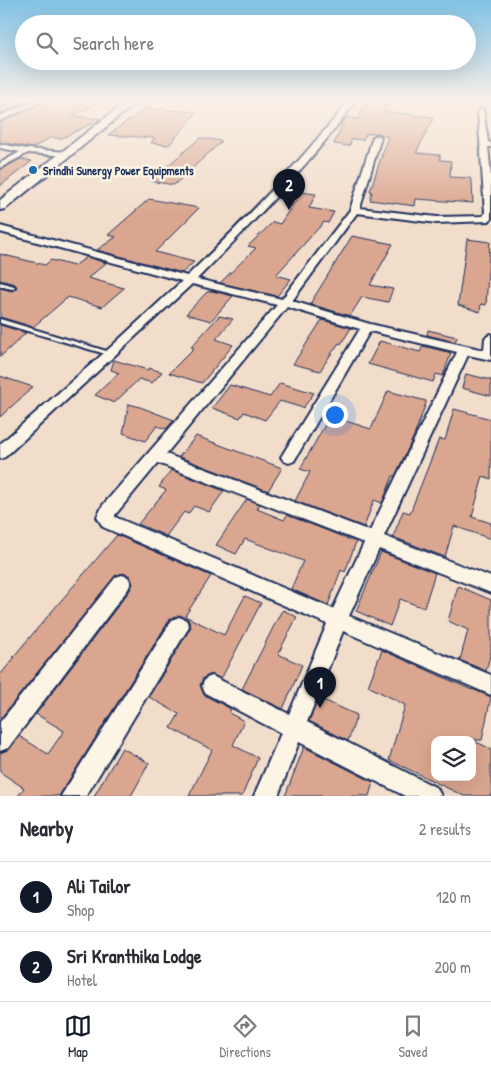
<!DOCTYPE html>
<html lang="en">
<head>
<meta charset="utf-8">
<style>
  :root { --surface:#fff; --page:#f2f2f3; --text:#2b2b33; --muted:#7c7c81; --line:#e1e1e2; --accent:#111827 }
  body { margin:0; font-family:"Patrick Hand",sans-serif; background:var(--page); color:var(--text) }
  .controls { position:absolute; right:15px; bottom:15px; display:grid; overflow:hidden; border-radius:10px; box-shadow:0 5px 20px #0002 }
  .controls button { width:45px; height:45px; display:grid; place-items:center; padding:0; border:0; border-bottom:1px solid var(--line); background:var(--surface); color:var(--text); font:25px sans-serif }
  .you { position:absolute; left:334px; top:414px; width:18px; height:18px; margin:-12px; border:4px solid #fff; border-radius:50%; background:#1a73e8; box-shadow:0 0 0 8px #1a73e833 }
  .badge { display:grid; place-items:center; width:32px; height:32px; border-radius:50%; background:var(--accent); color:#fff; font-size:16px; font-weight:700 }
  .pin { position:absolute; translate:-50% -41px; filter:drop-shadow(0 1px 2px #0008) }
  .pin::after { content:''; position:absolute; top:26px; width:18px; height:15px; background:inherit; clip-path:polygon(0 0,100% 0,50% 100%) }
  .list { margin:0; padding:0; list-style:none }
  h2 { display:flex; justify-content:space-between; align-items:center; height:65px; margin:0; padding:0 20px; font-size:21px }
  h2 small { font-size:16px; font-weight:400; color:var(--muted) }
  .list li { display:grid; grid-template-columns:32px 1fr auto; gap:15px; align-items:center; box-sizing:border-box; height:70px; padding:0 20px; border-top:1px solid var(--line) }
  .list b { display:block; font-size:19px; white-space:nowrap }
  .list p { margin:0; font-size:16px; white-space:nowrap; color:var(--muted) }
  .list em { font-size:16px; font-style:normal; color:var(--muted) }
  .icon { flex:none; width:28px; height:28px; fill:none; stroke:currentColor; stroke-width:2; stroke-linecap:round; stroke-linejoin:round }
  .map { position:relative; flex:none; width:491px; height:796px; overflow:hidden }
  .search { position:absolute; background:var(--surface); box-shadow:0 5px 20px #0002; left:15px; right:15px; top:15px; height:55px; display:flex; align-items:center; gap:12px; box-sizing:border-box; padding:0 18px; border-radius:28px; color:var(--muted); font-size:19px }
  .sheet { height:205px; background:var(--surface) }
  nav { display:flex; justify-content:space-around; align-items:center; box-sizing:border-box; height:70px; border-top:1px solid var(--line); background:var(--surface); font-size:14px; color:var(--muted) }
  nav a { display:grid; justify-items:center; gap:2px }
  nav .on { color:var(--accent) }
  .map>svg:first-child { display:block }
  .building { fill:#daa68f; stroke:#1b2f5e }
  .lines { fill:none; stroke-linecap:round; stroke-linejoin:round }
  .lane-casing { stroke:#1b2f5e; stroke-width:4 }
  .street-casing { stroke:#1b2f5e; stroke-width:4 }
  .secondary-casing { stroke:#1b2f5e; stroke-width:4 }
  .lane { fill:#fcf5e5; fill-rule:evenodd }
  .street { fill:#fcf5e5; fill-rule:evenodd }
  .secondary { fill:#fcf5e5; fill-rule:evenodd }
  .poi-dot { fill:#1f6fb2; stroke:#fcf5e5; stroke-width:2 }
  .labels { text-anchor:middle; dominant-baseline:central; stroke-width:5; stroke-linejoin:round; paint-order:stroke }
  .far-poi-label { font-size:12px; font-weight:bold; fill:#1b2f5e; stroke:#fcf5e5; text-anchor:start }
</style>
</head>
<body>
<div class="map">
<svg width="491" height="796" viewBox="0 0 491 796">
  <rect width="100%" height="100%" fill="#f2ddcb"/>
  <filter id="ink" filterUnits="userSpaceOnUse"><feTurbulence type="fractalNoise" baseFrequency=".02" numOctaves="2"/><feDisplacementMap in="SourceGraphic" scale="10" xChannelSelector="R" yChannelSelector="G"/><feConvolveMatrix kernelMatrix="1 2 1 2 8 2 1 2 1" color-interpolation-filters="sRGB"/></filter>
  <g filter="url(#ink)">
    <!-- building -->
    <path class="building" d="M0,101H29L0,114Z
      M45,101H103L72,116L101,119L60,139L52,137L32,148L0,142V123Z
      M366,101H387L384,111L387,112L434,117L416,153L440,155V160L451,161L450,177L470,178L472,181L473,203L416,199L415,206L370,200L372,192L370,191L388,137L378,133L366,134L363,140L352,139L349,146L334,144L346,117L358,119Z
      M146,108L197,112L169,145L151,143L155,138L108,135Z
      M200,138L222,141L174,185L150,181Z
      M21,159L32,161L0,186V170Z
      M301,192L316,194L309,208L334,212L328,223L324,222L276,275L291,279L277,296L220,283L256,248L248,246L273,222L280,224Z
      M149,199L199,208L155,252L194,262L182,273L97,250L116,237L108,235Z
      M352,236L393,244L370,285L393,289L388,302L362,297L350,316L310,304Z
      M467,239L490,242L486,305L481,304L480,312L458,305Z
      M0,254L45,265L51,260L74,266L87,257L106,263L88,278L124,288L102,307L68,297L33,327L0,317V288L12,291L17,287L15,284L0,280Z
      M212,291L233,296L211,321L186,314L207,292Z
      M219,316L233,319L216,339L233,345L202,383L169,373L194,348L191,347Z
      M322,320L351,328L341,344L339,343L329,357L320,371L293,364Z
      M0,325L26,333L0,357Z
      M428,330L457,337L455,342L427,335Z
      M380,341L420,352L423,346L451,353L443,376L436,374L433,382L368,364Z
      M114,360L148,370L149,368L162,372L152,383L139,379L114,403L95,395L119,373L111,370Z
      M466,374L491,380V396L462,388Z
      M0,376L33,387L0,417Z
      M280,383L314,393L303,408L280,401L265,420L244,412L240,418L212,408L230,385L270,397Z
      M388,391L426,401V403L414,436L395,476H393L382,503L374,500L364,527L295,501L310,472L300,469L330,416L371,429Z
      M129,404L140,407L174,420L166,429L157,426L145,441L123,433Z
      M454,409L491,419V479L483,476L472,517L491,523V539L454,526L445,557L393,537L403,511L410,513L439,439L445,440Z
      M196,436L282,468L268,491L179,457Z
      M171,470L224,491L209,512L194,506L188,514L184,512L166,536L138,524L166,490L159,487Z
      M247,499L260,504L257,509L284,520L287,515L356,542L345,572L341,570L328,605L291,589L303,561L245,539L236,554L216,545Z
      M117,535L211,576L185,616L224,635L245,596L261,603L221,679L211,674L203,678L200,685L204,695L231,709L229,713L244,721L233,745L258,758L242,796H189L212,750L171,728L179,714L149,697L191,627L188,619L180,615L170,619L59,796H18L24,788L0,772V753L10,749L19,736L48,754L64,731L36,714L130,590L133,584L130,576L123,573L115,576L0,719V675L15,657H13Z
      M381,552L435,573L424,608L400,599L390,626L356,611Z
      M458,586L491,600V652L486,671L460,660L468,630L448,621Z
      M283,610L297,617L278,654L302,665L283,709L242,689L281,612Z
      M382,650L472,690V689L491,697L482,740H435V777H472V740L491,749V796H464L389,760L405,705L368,686Z
      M319,698L357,715L348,741L309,721Z
      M304,747L373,782L369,796H285Z
      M122,748L149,763L131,796H94Z"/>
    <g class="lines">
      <defs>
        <path id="lane" d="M0,282L14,286L15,287L12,289L0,286Z
          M0,319L113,353L114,354L113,355H109L0,323Z"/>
        <path id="street" d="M34,101H43L0,121V116Z
          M349,101H356C309,165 253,222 197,279L282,299L350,210L373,137L377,135L381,137L360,208L437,217L483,216L485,213L478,110L483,109L488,142L491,143V147H488L491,176V219L489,221L437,223L357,213L292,301L370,324L484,350L485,338L491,334V360L468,355L384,536L491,577V593L379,549L349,616L491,675V695L343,631L307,722L437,788L441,796H405L299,742L278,796H254L281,733L205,693L202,686L205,679L212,676L289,714L327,624L103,527L97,517L103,505L277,305L192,284L5,457L0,459V444L112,346L182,281L0,232V226L187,276C245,221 299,163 349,101ZM287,307L360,329L281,457L284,461L289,463L294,461L370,331L457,352L370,531L166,454ZM158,463L364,543L333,609L115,517V515Z
          M0,144L27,149L68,152L72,154L68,156L28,153L0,168V163L20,152L0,148Z
          M122,575L128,577L131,583L128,589L8,748L0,751V722L116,577Z
          M179,617L186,620L189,626L186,632L86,796H61L172,620Z"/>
        <path id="secondary" d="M127,101H138L5,209L0,210V200Z"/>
      </defs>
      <!-- lane casing -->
      <use href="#lane" class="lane-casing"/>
      <!-- street casing -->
      <use href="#street" class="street-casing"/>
      <!-- secondary casing -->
      <use href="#secondary" class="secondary-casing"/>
      <!-- lane -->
      <use href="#lane" class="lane"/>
      <!-- street -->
      <use href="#street" class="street"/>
      <!-- secondary -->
      <use href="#secondary" class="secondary"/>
    </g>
  </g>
  <!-- sky -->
  <linearGradient id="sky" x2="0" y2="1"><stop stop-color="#81c2e6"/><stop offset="0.47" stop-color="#f9f0e8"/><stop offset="1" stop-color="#f9f0e8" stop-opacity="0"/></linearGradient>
  <rect width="491" height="213" fill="url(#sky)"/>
  <!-- markers -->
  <circle class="poi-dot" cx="33" cy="170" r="5"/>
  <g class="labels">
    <!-- far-poi labels -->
    <g class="far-poi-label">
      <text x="43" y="170">Srindhi Sunergy Power Equipments</text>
    </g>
  </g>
</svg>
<div class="controls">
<button><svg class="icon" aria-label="layers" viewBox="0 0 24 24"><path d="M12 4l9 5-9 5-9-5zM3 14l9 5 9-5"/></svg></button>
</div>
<div class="you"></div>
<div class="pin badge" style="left:320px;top:708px">1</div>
<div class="pin badge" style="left:289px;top:210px">2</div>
<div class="search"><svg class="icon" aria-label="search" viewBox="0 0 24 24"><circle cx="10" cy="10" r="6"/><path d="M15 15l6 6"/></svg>Search here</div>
</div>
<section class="sheet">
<h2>Nearby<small>2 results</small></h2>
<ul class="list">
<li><span class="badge">1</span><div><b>Ali Tailor</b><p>Shop</p></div><em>120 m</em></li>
<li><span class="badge">2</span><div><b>Sri Kranthika Lodge</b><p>Hotel</p></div><em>200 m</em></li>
</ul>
</section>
<nav>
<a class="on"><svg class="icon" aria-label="map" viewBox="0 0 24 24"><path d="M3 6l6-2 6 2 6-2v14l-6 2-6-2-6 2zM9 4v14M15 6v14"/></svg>Map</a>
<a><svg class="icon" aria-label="directions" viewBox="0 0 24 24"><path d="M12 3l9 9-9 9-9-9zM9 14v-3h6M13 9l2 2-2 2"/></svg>Directions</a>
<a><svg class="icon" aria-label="saved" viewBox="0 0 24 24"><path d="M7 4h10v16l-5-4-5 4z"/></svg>Saved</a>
</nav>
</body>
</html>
